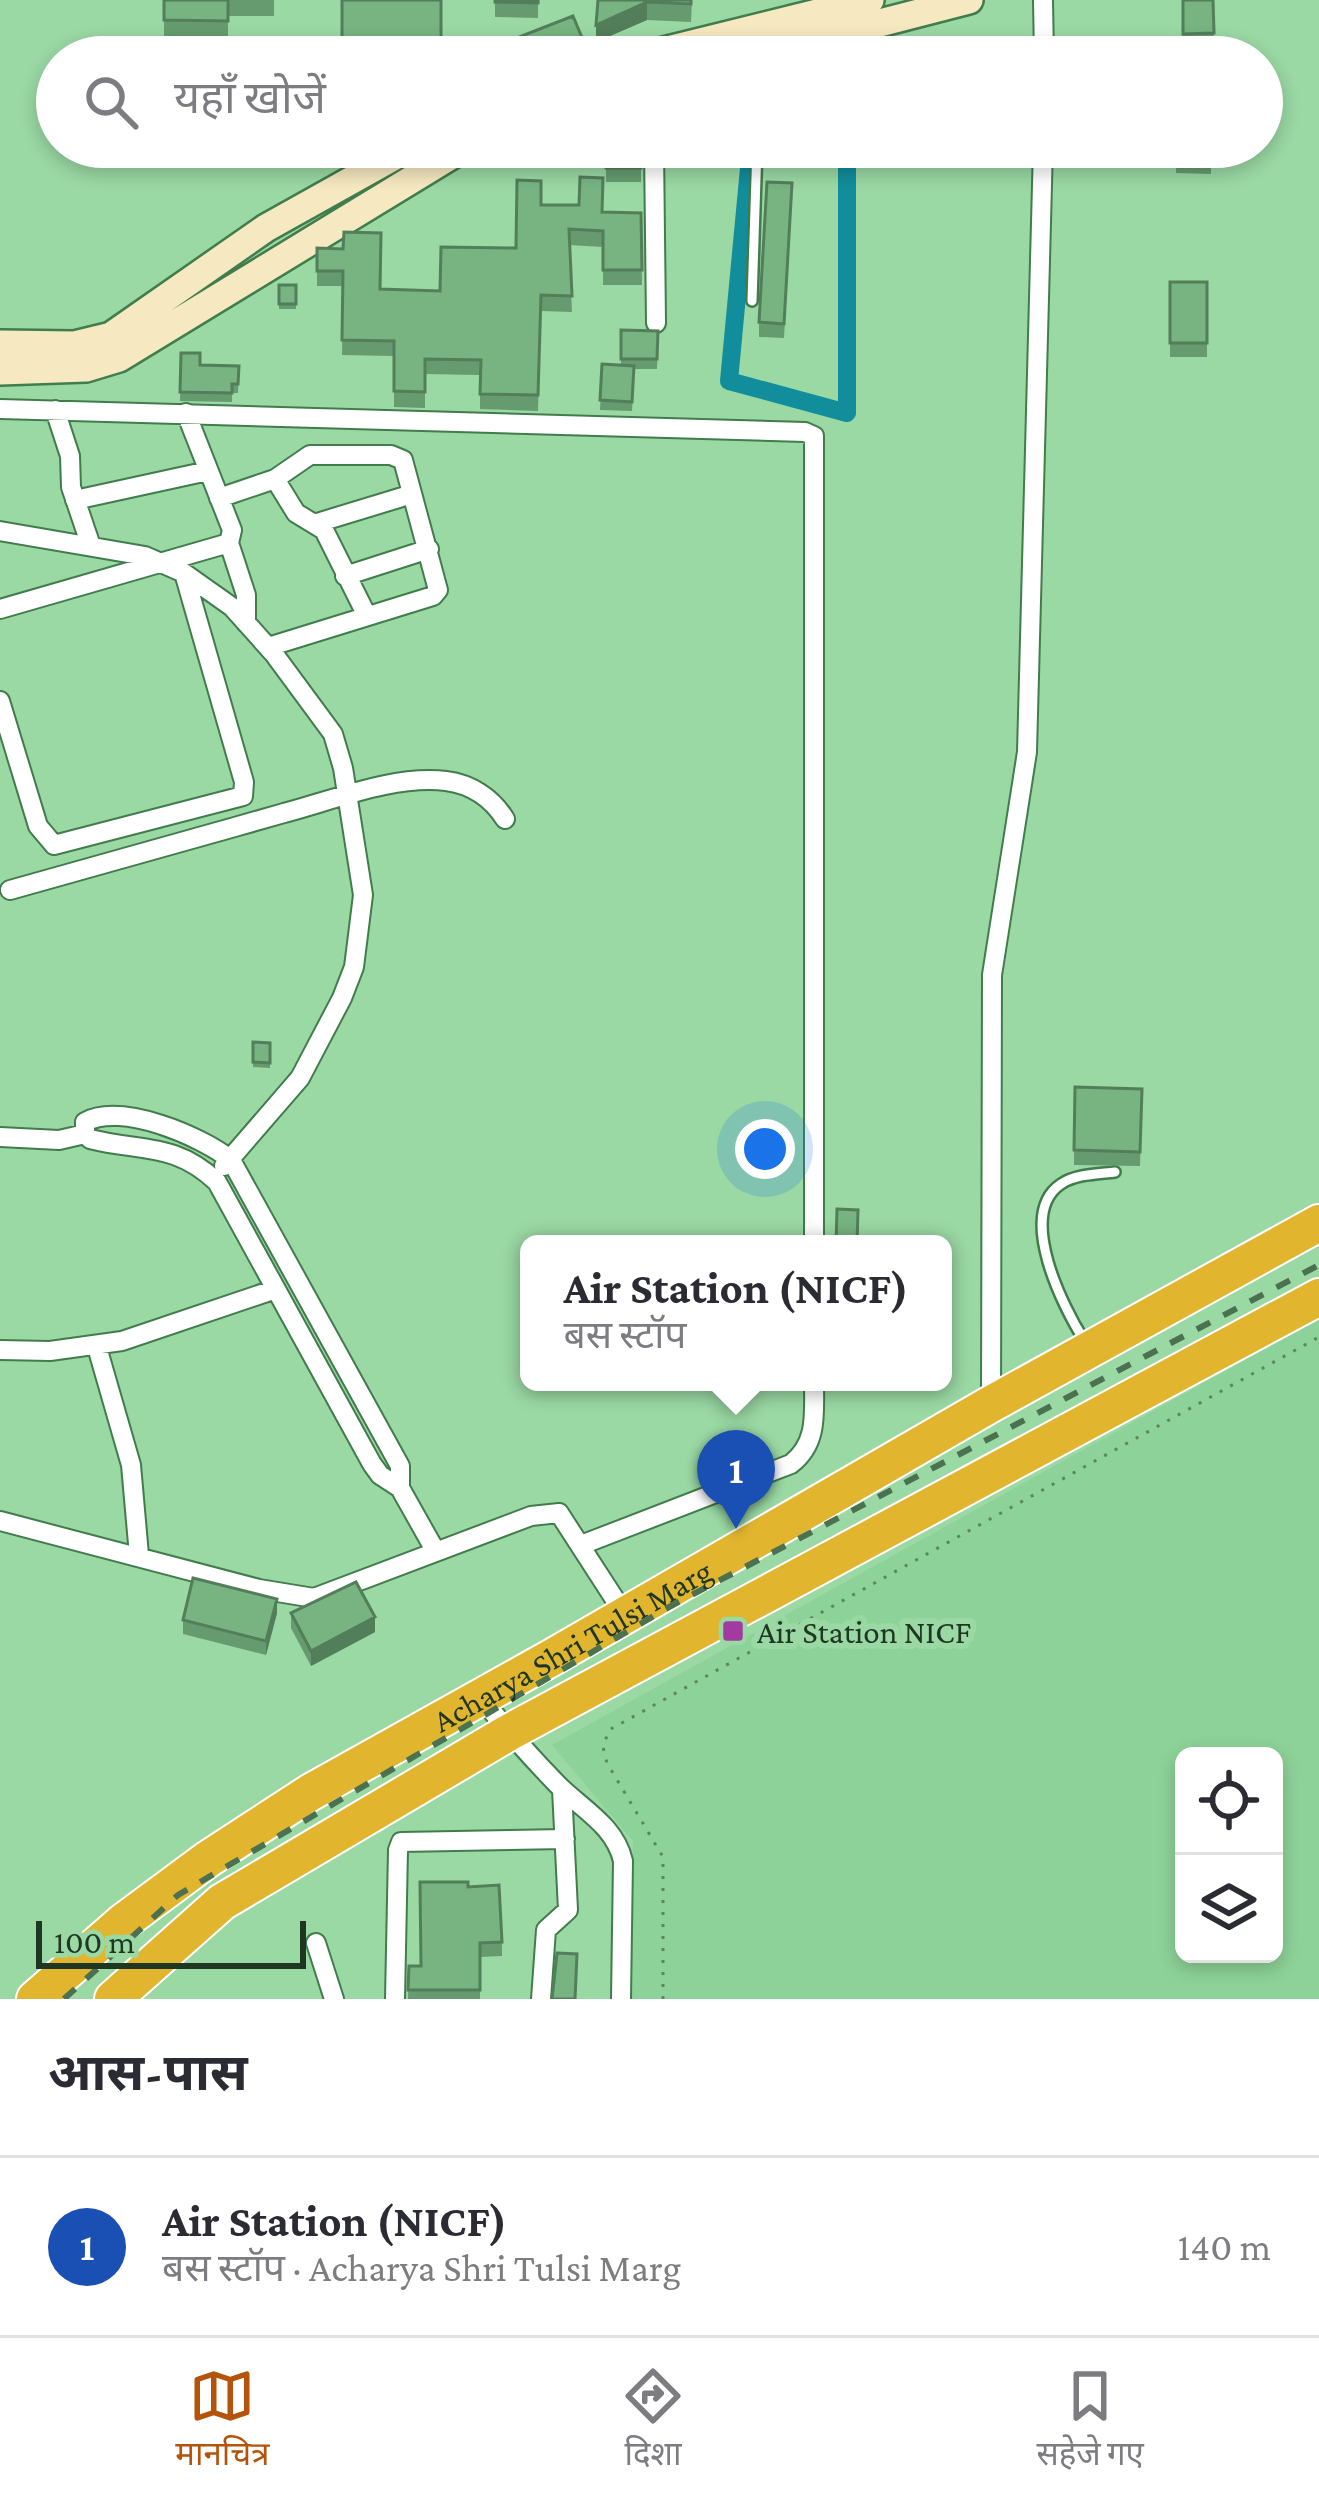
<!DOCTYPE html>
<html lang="hi">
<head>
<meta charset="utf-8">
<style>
  :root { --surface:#fff; --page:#f7f7f7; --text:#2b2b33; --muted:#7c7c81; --line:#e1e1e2; --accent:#b45309 }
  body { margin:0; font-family:"Crimson Pro","Noto Sans Devanagari",serif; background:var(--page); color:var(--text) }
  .controls { position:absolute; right:36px; bottom:36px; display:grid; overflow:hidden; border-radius:18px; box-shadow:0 6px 18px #0003 }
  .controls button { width:108px; height:108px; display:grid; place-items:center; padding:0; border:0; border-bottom:3px solid var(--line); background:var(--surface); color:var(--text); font:60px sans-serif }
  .scale { position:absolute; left:36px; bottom:30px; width:270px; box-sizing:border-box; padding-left:12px; border:6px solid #1e3622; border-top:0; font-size:33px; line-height:42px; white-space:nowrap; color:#1e3622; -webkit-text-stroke:9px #9ad8a4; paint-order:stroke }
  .you { position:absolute; left:765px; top:1149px; width:42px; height:42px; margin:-30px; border:9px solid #fff; border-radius:50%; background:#1a73e8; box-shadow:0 0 0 18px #1a73e833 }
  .badge { display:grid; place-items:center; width:78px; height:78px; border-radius:50%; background:var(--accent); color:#fff; font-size:39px; font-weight:700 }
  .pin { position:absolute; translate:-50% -99px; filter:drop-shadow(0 3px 6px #0008) }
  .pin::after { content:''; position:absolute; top:63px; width:42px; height:36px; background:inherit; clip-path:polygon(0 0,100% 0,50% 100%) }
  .popup { position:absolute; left:520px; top:1235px; width:432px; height:156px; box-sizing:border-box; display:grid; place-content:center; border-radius:18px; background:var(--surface); filter:drop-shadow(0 3px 9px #0005); font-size:39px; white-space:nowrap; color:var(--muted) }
  .popup b { font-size:45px; color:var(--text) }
  .popup::after { content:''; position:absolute; left:50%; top:100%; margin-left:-24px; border:24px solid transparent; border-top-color:var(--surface) }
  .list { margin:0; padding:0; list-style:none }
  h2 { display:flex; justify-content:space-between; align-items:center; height:156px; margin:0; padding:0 48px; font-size:51px }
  h2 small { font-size:39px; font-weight:400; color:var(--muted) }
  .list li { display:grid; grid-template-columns:78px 1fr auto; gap:36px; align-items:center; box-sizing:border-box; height:180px; padding:0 48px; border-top:3px solid var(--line) }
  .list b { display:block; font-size:45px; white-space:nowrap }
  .list p { margin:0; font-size:39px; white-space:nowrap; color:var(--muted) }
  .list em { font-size:39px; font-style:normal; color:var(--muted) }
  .icon { flex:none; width:66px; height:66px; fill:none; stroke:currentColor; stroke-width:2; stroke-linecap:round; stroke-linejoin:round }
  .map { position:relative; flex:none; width:1319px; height:1999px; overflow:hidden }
  .search { position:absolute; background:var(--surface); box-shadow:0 6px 18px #0003; left:36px; right:36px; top:36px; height:132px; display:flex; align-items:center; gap:30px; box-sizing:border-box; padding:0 42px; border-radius:66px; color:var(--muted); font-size:45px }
  .sheet { height:336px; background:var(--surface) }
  nav { display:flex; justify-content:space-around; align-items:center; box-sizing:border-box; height:168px; border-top:3px solid var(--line); background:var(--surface); font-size:33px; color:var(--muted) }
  nav a { display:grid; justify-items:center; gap:6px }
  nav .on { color:var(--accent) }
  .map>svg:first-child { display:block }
  .built { fill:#8dd298; fill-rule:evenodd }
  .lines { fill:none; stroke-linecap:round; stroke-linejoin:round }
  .canal { stroke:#118d9c; stroke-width:18 }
  .lane-casing { stroke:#417c4c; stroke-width:14 }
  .street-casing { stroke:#417c4c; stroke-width:22 }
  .secondary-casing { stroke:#417c4c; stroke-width:32 }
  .highway-casing { stroke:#fff; stroke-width:40 }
  .path { stroke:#5b8662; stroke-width:3; stroke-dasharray:3 9; stroke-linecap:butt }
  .lane { stroke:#fff; stroke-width:9 }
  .street { stroke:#fff; stroke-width:18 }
  .secondary { stroke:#f6e9c1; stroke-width:27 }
  .highway { stroke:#e2b52f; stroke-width:36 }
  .rail { stroke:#4b7151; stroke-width:6; stroke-dasharray:15 15; stroke-linecap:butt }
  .wall { fill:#669b6f }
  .shaded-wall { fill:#537e5a }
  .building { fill:#77b481; stroke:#537e5a; stroke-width:3 }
  .poi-dot { fill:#a23b9f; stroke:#9ad8a4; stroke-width:4.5 }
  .labels { text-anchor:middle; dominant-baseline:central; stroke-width:12; stroke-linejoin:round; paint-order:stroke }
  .poi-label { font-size:33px; fill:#1e3622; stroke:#9ad8a4; text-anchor:start }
  .street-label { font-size:33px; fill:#1e3622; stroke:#9ad8a4 }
</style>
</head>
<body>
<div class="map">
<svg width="1319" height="1999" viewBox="0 0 1319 1999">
  <rect width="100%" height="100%" fill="#9ad8a4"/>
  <!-- built -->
  <path class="built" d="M1319,1319V1999H631L633,1841L552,1745ZM1184,1756H1274V1954H1184Z"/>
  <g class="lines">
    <!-- canal -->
    <path class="canal" d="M751,147L729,381L847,413V147"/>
    <defs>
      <path id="lane" d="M752,301L757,147
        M1084,1340C1063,1307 1016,1214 1061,1184C1076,1174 1098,1174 1115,1172"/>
      <path id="street" d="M1043,0L1044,57
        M654,147L656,323
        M0,409L805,432L814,436V1244
        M55,410L70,456L71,487L91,546
        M275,479L296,513L324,530L367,616
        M219,498L275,479L310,455H391L403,460L438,590L433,596L268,647
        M75,500L208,471
        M317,523L412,494
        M0,531L145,556L184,573L232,607L274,654L333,734L343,768L363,895L354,967L342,998L300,1078L224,1166
        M229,543L246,595V623
        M345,576L429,549
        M0,609L229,543L232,530L186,413
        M0,701L38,826L54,845L243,796L244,782L184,573
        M10,890C102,864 193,839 284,813C334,800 393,775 446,781C471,784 492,798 505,819
        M0,1137L59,1140L85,1134
        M97,1347L131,1465L139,1555
        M0,1350L50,1351L122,1341L276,1289
        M991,1404L992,975L1027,752L1043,147
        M400,1488L380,1475L372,1464L217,1182C175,1142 141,1152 90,1139L85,1134V1122C121,1102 201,1136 231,1160L400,1466V1488L436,1552
        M0,1521L259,1589L314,1598L531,1516L559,1513L625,1615
        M581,1545L791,1464C818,1443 814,1414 814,1382
        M480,1696C504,1727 529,1755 556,1783C580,1808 615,1825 623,1861L621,1999
        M316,1943L334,1999
        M395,1999L398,1850L401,1842L565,1839
        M541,1999L546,1930L568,1910L562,1789"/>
      <path id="secondary" d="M639,57L870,0
        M748,57L969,0
        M0,344L74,345L111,336L266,228L411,147
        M0,371L86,368L119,358L465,147"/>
      <g id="highway">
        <path id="s1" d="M35,1999L123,1922L208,1859L311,1792L551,1658L991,1404L1319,1223"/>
        <path d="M113,1999L222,1902L508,1733L1319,1297"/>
      </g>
    </defs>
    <!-- lane casing -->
    <use href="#lane" class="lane-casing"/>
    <!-- street casing -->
    <use href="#street" class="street-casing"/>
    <!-- secondary casing -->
    <use href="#secondary" class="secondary-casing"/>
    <!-- highway casing -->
    <use href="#highway" class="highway-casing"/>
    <!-- path -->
    <path class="path" d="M663,1999V1857L607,1763L603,1747L609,1730L1319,1337"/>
    <!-- lane -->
    <use href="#lane" class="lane"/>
    <!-- street -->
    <use href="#street" class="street"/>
    <!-- secondary -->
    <use href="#secondary" class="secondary"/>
    <!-- highway -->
    <use href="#highway" class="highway"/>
    <!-- rail -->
    <path class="rail" d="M64,1999L178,1895L669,1607L1319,1265"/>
  </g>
  <!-- wall -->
  <path class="wall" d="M164,0H274V16H228V40H164Z
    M341,0H441V57H342Z
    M495,0H538V18L495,17Z
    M598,0H692L691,22L647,20L596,42Z
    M1183,0H1213L1214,48H1183Z
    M206,147V168L164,167V153Z
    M606,147H641V182H606Z
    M730,147H748V158H730Z
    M1176,147H1211V174L1176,173Z
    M792,198L784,338L759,337V322Z
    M541,205L602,212L641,213L642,285H603V247L569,245L572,312L541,311L538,411L480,409V375L425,374V408L394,407V356L342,355L343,286H317V248L380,289L440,291L516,248Z
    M1170,282H1207V357H1170Z
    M279,285H296V309H279Z
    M621,330L658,331L657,369H634L632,411L600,410L602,364L621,365Z
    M181,353L200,365L239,366L238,393H232V402L180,401Z
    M253,1042L270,1043V1068L253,1067Z
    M1142,1089L1140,1166L1074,1165V1150Z
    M277,1613L266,1655L183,1634V1620Z
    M291,1613L375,1632L311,1666L291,1628Z
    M468,1887L502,1942V1956L480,1957V1999H408L409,1966H421Z"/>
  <!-- shaded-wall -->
  <path class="shaded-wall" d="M647,2V20L596,42V25Z
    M585,45V57H554Z
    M277,1599V1613L266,1655V1641Z
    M375,1617V1632L311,1666V1651Z"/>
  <!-- building -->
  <path class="building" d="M164,0H228V21L164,20Z
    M342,0H441V40L342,41Z
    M495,0H538V3L495,2Z
    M598,0H691V4L647,2L596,25Z
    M1183,0H1213L1214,33L1183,34Z
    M573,16L585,45L554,57H506L501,44Z
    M164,147H206V153H164Z
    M606,147H641V168H606Z
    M1176,147H1211V159L1176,158Z
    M580,177L603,178L602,212L641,213L642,270H603V231L569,229L572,296L541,295L538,395L480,394L481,360L425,359V392L394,391V341L342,340L343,271H317V248L343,249L344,232L381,233L380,289L440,291L441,247L516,248L517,180L541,181V205H579Z
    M767,182L792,183L784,324L759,322Z
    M1170,282H1207V343H1170Z
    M279,285H296V304H279Z
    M621,330L658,331L657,359H621Z
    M181,353H200V365L239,366L238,384H232V393L180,392Z
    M602,364L634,366L632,402L600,400Z
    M253,1042L270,1043V1063L253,1062Z
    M1075,1087L1142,1089L1140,1152L1074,1150Z
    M837,1209L858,1210L857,1244H836Z
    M193,1578L277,1599L266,1641L183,1620Z
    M356,1582L375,1617L311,1651L291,1613Z
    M420,1882H468V1887L499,1885L502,1942L480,1943V1990H408L409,1966H421Z
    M557,1953L577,1954L575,1999H552Z"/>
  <!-- markers -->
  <rect class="poi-dot" x="721" y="1619" width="24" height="24" rx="6"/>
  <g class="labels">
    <!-- poi labels -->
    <g class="poi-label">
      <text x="757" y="1631">Air Station NICF</text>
    </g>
    <!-- street labels -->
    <g class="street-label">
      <text stroke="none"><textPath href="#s1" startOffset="645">Acharya Shri Tulsi Marg</textPath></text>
    </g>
  </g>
</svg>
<div class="controls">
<button><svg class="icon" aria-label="locate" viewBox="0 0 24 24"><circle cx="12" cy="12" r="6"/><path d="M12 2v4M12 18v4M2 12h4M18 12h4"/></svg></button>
<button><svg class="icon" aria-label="layers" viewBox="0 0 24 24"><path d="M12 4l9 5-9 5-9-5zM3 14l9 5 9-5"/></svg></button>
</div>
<div class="scale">100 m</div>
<div class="you"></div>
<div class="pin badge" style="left:736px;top:1529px;background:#1a4fb4">1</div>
<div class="popup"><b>Air Station (NICF)</b>बस स्टॉप</div>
<div class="search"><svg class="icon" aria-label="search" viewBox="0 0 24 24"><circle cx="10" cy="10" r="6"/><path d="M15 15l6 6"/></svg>यहाँ खोजें</div>
</div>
<section class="sheet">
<h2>आस-पास<small></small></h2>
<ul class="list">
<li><span class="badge" style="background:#1a4fb4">1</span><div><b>Air Station (NICF)</b><p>बस स्टॉप · Acharya Shri Tulsi Marg</p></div><em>140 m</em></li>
</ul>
</section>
<nav>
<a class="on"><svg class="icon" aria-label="map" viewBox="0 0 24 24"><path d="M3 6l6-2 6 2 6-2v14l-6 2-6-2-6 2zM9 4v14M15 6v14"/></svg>मानचित्र</a>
<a><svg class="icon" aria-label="directions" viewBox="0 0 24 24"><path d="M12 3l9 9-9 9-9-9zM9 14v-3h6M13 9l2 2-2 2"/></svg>दिशा</a>
<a><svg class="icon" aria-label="saved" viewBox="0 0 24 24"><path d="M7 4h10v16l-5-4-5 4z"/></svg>सहेजे गए</a>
</nav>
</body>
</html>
